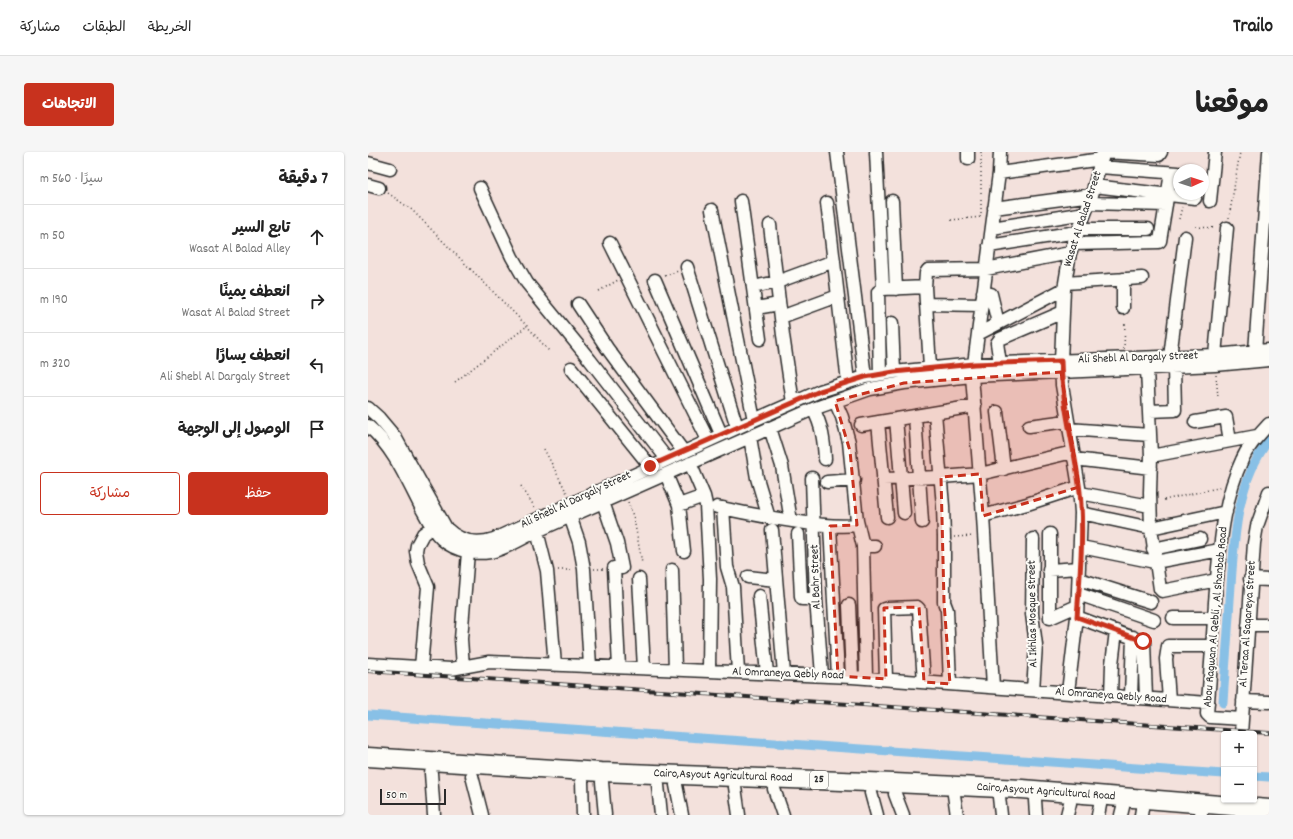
<!DOCTYPE html>
<html lang="ar">
<head>
<meta charset="utf-8">
<style>
  :root { --surface:#fff; --page:#f6f6f6; --text:#222; --muted:#767676; --line:#e0e0e0; --accent:#c8321e }
  body { margin:0; font-family:Dekko,"Playpen Sans Arabic",sans-serif; background:var(--page); color:var(--text); direction:rtl }
  .controls { position:absolute; right:12px; bottom:12px; display:grid; overflow:hidden; border-radius:4px; box-shadow:0 1px 3px #0004 }
  .controls button { width:36px; height:36px; display:grid; place-items:center; padding:0; border:0; border-bottom:1px solid var(--line); background:var(--surface); color:var(--text); font:20px sans-serif }
  .compass { position:absolute; left:805px; top:12px; width:36px; height:36px; border-radius:50%; background:var(--surface); box-shadow:0 1px 3px #0004; rotate:87deg }
  .scale { position:absolute; left:12px; bottom:10px; width:66px; box-sizing:border-box; padding-left:4px; border:2px solid #2b2b2b; border-top:0; font-size:11px; line-height:14px; white-space:nowrap; color:#2b2b2b; -webkit-text-stroke:3px #fdfcf7; paint-order:stroke }
  .stop { position:absolute; width:12px; height:12px; margin:-9px; border:3px solid #c8321e; border-radius:50%; background:#fff }
  .stop.end { background:#c8321e; border-color:#fff; box-shadow:0 1px 4px #0008 }
  .list { margin:0; padding:0; list-style:none }
  h2 { display:flex; justify-content:space-between; align-items:center; height:52px; margin:0; padding:0 16px; font-size:17px }
  h2 small { font-size:13px; font-weight:400; color:var(--muted) }
  .list li { display:grid; grid-template-columns:26px 1fr auto; gap:12px; align-items:center; box-sizing:border-box; height:64px; padding:0 16px; border-top:1px solid var(--line) }
  .list b { display:block; font-size:15px; white-space:nowrap }
  .list p { margin:0; font-size:13px; white-space:nowrap; color:var(--muted) }
  .list em { font-size:13px; font-style:normal; color:var(--muted) }
  .actions { display:flex; gap:8px; padding:12px 16px }
  .actions a { flex:1; padding:9px 0; border:1px solid var(--accent); border-radius:4px; text-align:center; font-size:14px; color:var(--accent) }
  .actions .main { background:var(--accent); color:#fff }
  .icon { flex:none; width:22px; height:22px; fill:none; stroke:currentColor; stroke-width:2; stroke-linecap:round; stroke-linejoin:round }
  .map { position:relative; flex:none; width:901px; height:663px; overflow:hidden; direction:ltr; border-radius:4px }
  header { display:flex; align-items:center; gap:24px; box-sizing:border-box; height:56px; padding:0 20px; background:var(--surface); border-bottom:1px solid var(--line) }
  header strong { font-size:19px }
  nav { display:flex; gap:22px; margin-inline-start:auto; font-size:14px }
  .intro { display:flex; align-items:center; justify-content:space-between; box-sizing:border-box; height:96px; padding:0 24px }
  h1 { margin:0; font-size:28px }
  .button { padding:10px 18px; border-radius:4px; background:var(--accent); color:#fff; font-size:14px; font-weight:700 }
  main { display:flex; gap:24px; padding:0 24px }
  aside { flex:1; background:var(--surface); border-radius:4px; box-shadow:0 1px 3px #0004 }
  .map>svg:first-child { display:block }
  .lines { fill:none; stroke-linecap:round; stroke-linejoin:round }
  .stream { stroke:#63849b; stroke-width:2.5 }
  .canal { stroke:#88c0e6; stroke-width:9 }
  .minor-casing { stroke:#2b2b2b; stroke-width:15 }
  .highway-casing { stroke:#2b2b2b; stroke-width:21 }
  .path { stroke:#2b2b2b; stroke-width:1.5; stroke-dasharray:1 3; stroke-linecap:butt }
  .minor { stroke:#fdfcf7; stroke-width:12 }
  .highway { stroke:#fdfcf7; stroke-width:18 }
  .rail-casing { stroke:#2b2b2b; stroke-width:4 }
  .rail { stroke:#fdfcf7; stroke-width:2.5; stroke-dasharray:8; stroke-linecap:butt }
  .route { stroke:#c8321e; stroke-width:5 }
  .marked { fill:#c8321e; fill-opacity:0.2; stroke:#c8321e; stroke-width:3; stroke-dasharray:8 5; stroke-linejoin:round }
  .labels { text-anchor:middle; dominant-baseline:central; stroke-width:4; stroke-linejoin:round; paint-order:stroke }
  .shield { fill:#fdfcf7; stroke:#6a6a68; stroke-width:1 }
  .shield-label { font-size:11px; font-weight:bold; fill:#2b2b2b }
  .street-label { font-size:12px; fill:#2b2b2b; stroke:#fdfcf7 }
</style>
</head>
<body>
<header>
<strong>Trailo</strong>
<nav><a>الخريطة</a><a>الطبقات</a><a>مشاركة</a></nav>
</header>
<div class="intro"><h1>موقعنا</h1><a class="button">الاتجاهات</a></div>
<main>
<div class="map">
<svg width="901" height="663" viewBox="0 0 901 663">
  <rect width="100%" height="100%" fill="#f3e1dc"/>
  <filter id="ink" filterUnits="userSpaceOnUse"><feTurbulence type="fractalNoise" baseFrequency=".025" numOctaves="2"/><feDisplacementMap in="SourceGraphic" scale="8" xChannelSelector="R" yChannelSelector="G"/><feConvolveMatrix kernelMatrix="1 2 1 2 8 2 1 2 1" color-interpolation-filters="sRGB"/></filter>
  <g filter="url(#ink)">
    <g class="lines">
      <!-- stream -->
      <path class="stream" d="M2,266L10,273
        M364,285L468,240"/>
      <!-- canal -->
      <path class="canal" d="M855,551C857,517 860,483 862,448C866,395 866,333 901,288
        M0,563L856,622
        M886,624L901,625"/>
      <defs>
        <path id="minor" d="M469,0L497,225
          M508,0L515,137
          M600,0V7
          M735,0L791,3L793,0
          M0,11L22,17
          M732,15L810,21
          M631,21L734,7
          M0,33L11,36
          M726,34L827,46
          M112,36L144,105L159,131L222,208L299,307
          M373,49L392,187
          M524,49L528,137
          M842,49L847,0
          M459,51L480,230
          M721,51L798,53
          M626,56L724,43
          M344,58L386,268
          M402,73L415,183L425,251
          M624,76L717,61
          M711,77H780
          M242,91L340,288
          M705,92L791,90L792,89L803,21
          M621,94L709,80
          M319,115L369,275
          M287,128L353,282
          M697,131L774,126
          M385,135L409,130L466,109
          M615,140L623,142L630,171
          M210,152L239,196L315,299
          M558,152L614,153
          M388,156L411,152
          M755,156V127
          M413,165L470,144
          M524,171L526,220
          M610,182L696,137
          M887,200L901,0
          M847,203L859,76
          M802,205L817,85
          M632,211L629,191L632,187L695,160
          M606,212L631,21L632,0
          M562,215L557,135L558,121L560,118L618,117L702,101
          M203,216L282,314
          M779,217L783,304L782,341L783,376L792,437L794,439L849,428
          M512,222L510,140L515,137L557,135
          M604,224L615,364L625,535
          M467,249L474,265L481,290L489,369L495,394L498,526
          M0,256L11,266L27,285L78,376C91,389 108,393 126,387L386,268L452,239L497,225L526,220L606,212L847,203L901,198
          M445,257C454,273 456,289 457,307
          M781,259L807,258L806,215
          M629,260L636,317
          M567,261L575,354L576,385V450L579,458L582,532
          M547,264L554,370
          M528,267L536,361
          M510,270L519,365
          M827,270L858,265L862,289
          M493,273L607,254
          M0,274C25,295 38,326 53,355C58,364 63,374 69,382C81,397 103,403 122,400C138,397 154,386 169,379L445,257L502,237L536,231L604,224L847,213L901,208
          M661,274L699,269
          M402,276L414,314L423,369
          M701,277L781,283
          M382,285L389,326L401,366
          M783,304L889,284
          M706,307L783,316
          M322,311L336,344L338,353L342,427L341,519
          M298,322L311,353L316,399
          M444,326L448,447L454,523
          M515,327L573,325L612,322L705,300
          M459,330L486,328
          M712,341L782,354
          M235,350L249,391L254,416
          M311,353L336,344
          M349,355C376,361 403,366 431,370C451,373 469,375 490,373
          M355,356L359,415L365,435L370,520
          M713,361L783,376L858,360
          M202,364L211,390L216,417L222,514
          M615,364L659,352L711,335
          M462,374L470,524
          M404,378L416,522
          M169,379L179,419L187,513
          M430,382L433,445L434,447H448
          M682,382V466L709,454
          M665,387L664,462L668,493L665,538
          M495,394H507
          M713,395L787,410L852,398
          M785,397L832,387
          M246,416L251,515
          M304,418L307,517
          M681,418L711,416
          M380,425L408,428
          M271,427L276,516
          M711,427L783,450
          M882,427L901,428
          M710,442L786,468
          M391,444L399,521
          M481,453L484,525
          M709,465L776,490L778,546
          M805,466H846
          M880,473H901
          M0,512L83,517L121,510L484,525L840,551
          M53,515L60,435L50,411L48,399L49,393L55,382L64,375
          M95,515L93,487L100,400
          M518,527L516,457L520,456L549,455L551,457L556,530
          M700,540L709,465L713,361L711,335L694,233L693,209L696,137L702,101L724,43L735,0
          M743,544L744,512L748,479
          M763,545L765,485
          M801,548L798,507L800,494H844
          M875,549L901,550
          M874,567L842,565L839,562C842,525 845,488 847,450C851,404 854,350 874,308C880,294 891,283 901,272
          M873,582L886,391L889,374L901,340
          M63,621L66,663
          M104,624L114,663
          M214,629L215,663
          M234,630L237,663
          M290,633L293,663
          M308,633L314,663
          M367,635L371,663
          M406,637L415,663
          M503,641L509,663
          M527,642L535,663
          M586,643L589,663
          M631,645L633,663
          M667,648L668,663
          M833,662V663
          M699,663L702,651
          M730,663L732,653
          M753,663L755,655
          M773,663L774,657"/>
        <path id="highway" d="M0,605L233,620L526,631L654,637L901,657"/>
      </defs>
      <!-- minor casing -->
      <use href="#minor" class="minor-casing"/>
      <!-- highway casing -->
      <use href="#highway" class="highway-casing"/>
      <!-- path -->
      <path class="path" d="M613,0V65
        M20,41L44,58L159,174L181,199
        M861,66L872,0
        M811,67L814,55
        M583,68L614,65
        M828,75L848,76
        M297,124L310,119
        M231,139L250,128
        M756,197L757,170
        M848,223L850,245
        M87,230L159,174
        M176,297L200,343
        M153,334L168,357
        M796,348L854,335
        M260,350L266,367L274,411
        M586,385L606,384
        M226,417H236
        M190,418H206"/>
      <!-- minor -->
      <use href="#minor" class="minor"/>
      <!-- highway -->
      <use href="#highway" class="highway"/>
      <defs>
        <path id="rail" d="M0,519L901,581"/>
      </defs>
      <!-- rail casing -->
      <use href="#rail" class="rail-casing"/>
      <!-- rail -->
      <use href="#rail" class="rail"/>
    </g>
  </g>
  <g class="lines" filter="url(#ink)">
    <!-- route -->
    <path class="route" d="M282,314L452,239L497,225L526,220L606,212L693,209C694,254 707,296 712,340C716,381 712,424 709,465L775,489"/>
  </g>
  <!-- marked area -->
  <path class="marked" d="M693,220L711,335L615,364L612,322L573,325L576,450L582,532L556,530L551,455L516,456L518,527L470,524L462,374L489,373L482,299L467,249L536,231Z"/>
  <g class="labels">
    <!-- shield labels -->
    <rect class="shield" x="442" y="619" width="18" height="18" rx="3"/>
    <g class="shield-label">
      <text x="451" y="628">25</text>
    </g>
    <!-- street labels -->
    <g class="street-label">
      <text transform="translate(715 67) rotate(-72)">Wasat Al Balad Street</text>
      <text transform="translate(770 206) rotate(-2)">Ali Shebl Al Dargaly Street</text>
      <text transform="translate(208 348) rotate(-25)">Ali Shebl Al Dargaly Street</text>
      <text transform="translate(448 425) rotate(-92)">Al Bahr Street</text>
      <text transform="translate(665 462) rotate(-91)">Al Ikhlas Mosque Street</text>
      <text transform="translate(848 465) rotate(-85)">Abou Ragwan Al Qebli , Al Shanbab Road</text>
      <text transform="translate(880 472) rotate(-86)">Al Teraa Al Saqareya Street</text>
      <text transform="translate(420 522) rotate(2)">Al Omraneya Qebly Road</text>
      <text transform="translate(743 544) rotate(4)">Al Omraneya Qebly Road</text>
      <text transform="translate(355 624) rotate(2)">Cairo,Asyout Agricultural Road</text>
      <text transform="translate(678 640) rotate(4)">Cairo,Asyout Agricultural Road</text>
    </g>
  </g>
</svg>
<div class="controls">
<button>+</button>
<button>−</button>
</div>
<svg class="compass" viewBox="-18 -18 36 36"><path d="M0-13l5 13h-10z" fill="#e53935"/><path d="M0 13l5-13h-10z" fill="#767676"/></svg>
<div class="scale">50 m</div>
<div class="stop" style="left:775px;top:489px"></div>
<div class="stop end" style="left:282px;top:314px"></div>
</div>
<aside>
<h2>7 دقيقة<small>سيرًا · 560 m</small></h2>
<ul class="list">
<li><svg class="icon" aria-label="ahead" viewBox="0 0 24 24"><path d="M12 20V5M6 11l6-6 6 6"/></svg><div><b>تابع السير</b><p>Wasat Al Balad Alley</p></div><em>50 m</em></li>
<li><svg class="icon" aria-label="right" viewBox="0 0 24 24"><path d="M7 20v-9h11M14 6l5 5-5 5"/></svg><div><b>انعطف يمينًا</b><p>Wasat Al Balad Street</p></div><em>190 m</em></li>
<li><svg class="icon" aria-label="left" viewBox="0 0 24 24"><path d="M17 20v-9H6M10 6l-5 5 5 5"/></svg><div><b>انعطف يسارًا</b><p>Ali Shebl Al Dargaly Street</p></div><em>320 m</em></li>
<li><svg class="icon" aria-label="arrive" viewBox="0 0 24 24"><path d="M6 21V4h12l-3 4 3 4H6"/></svg><div><b>الوصول إلى الوجهة</b></div></li>
</ul>
<div class="actions"><a class="main">حفظ</a><a>مشاركة</a></div>
</aside>
</main>
</body>
</html>
